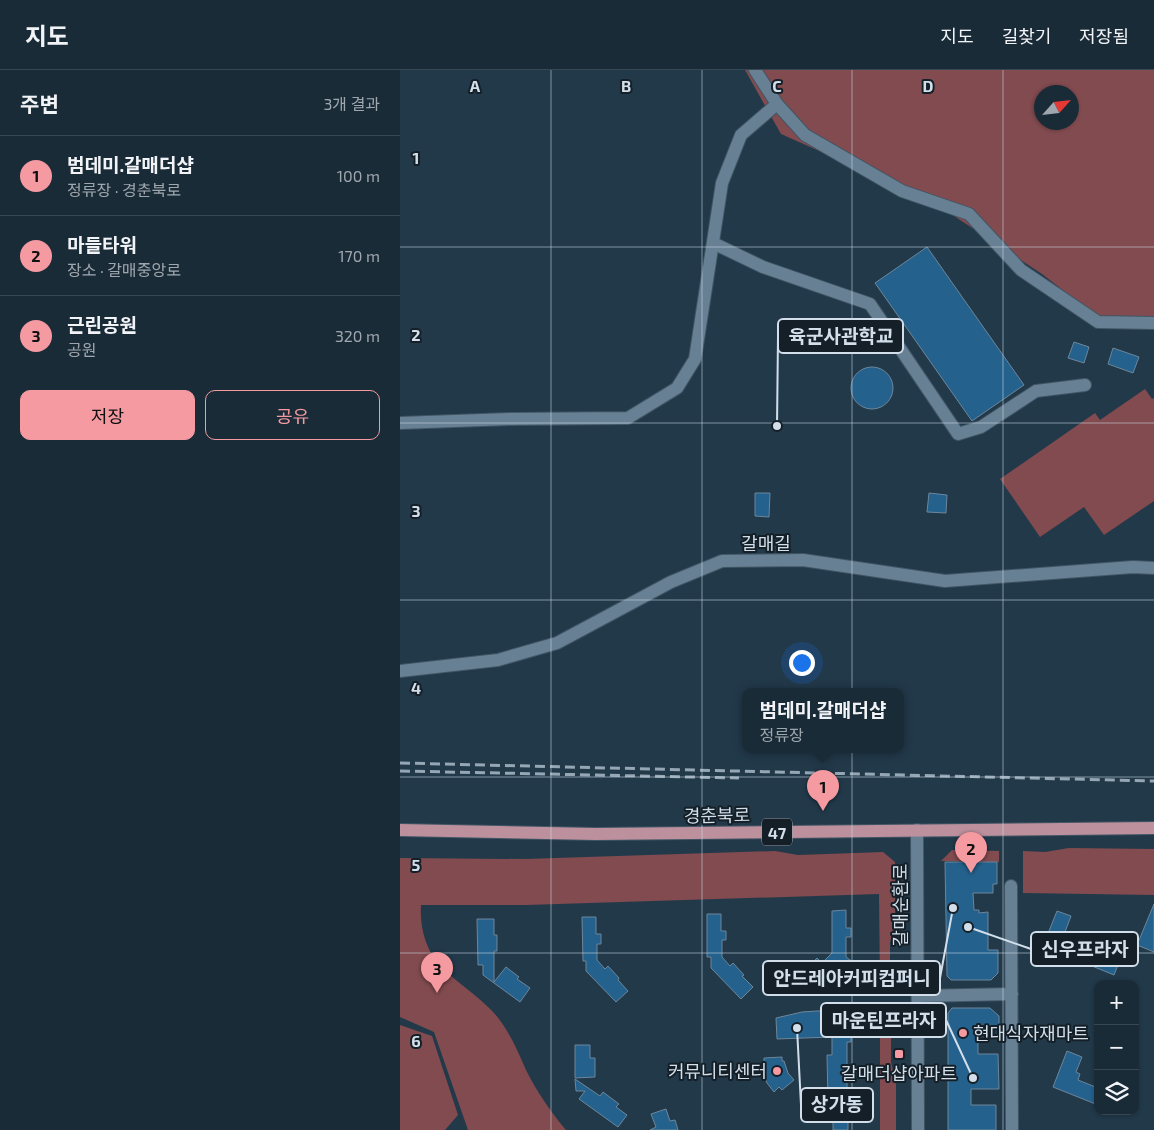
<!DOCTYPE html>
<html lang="ko">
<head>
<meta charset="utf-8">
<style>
  :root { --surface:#1a2b38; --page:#273743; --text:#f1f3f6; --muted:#9fa7ae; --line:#384753; --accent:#f49aa0 }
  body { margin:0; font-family:"Exo 2","Noto Sans KR",sans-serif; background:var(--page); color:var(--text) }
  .controls { position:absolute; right:15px; bottom:15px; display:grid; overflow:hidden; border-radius:10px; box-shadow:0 1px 4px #0004 }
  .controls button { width:45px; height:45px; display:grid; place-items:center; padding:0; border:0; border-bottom:1px solid var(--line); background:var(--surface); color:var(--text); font:25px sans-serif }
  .compass { position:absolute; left:634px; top:15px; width:45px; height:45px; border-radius:50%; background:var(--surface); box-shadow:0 1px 4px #0004; rotate:63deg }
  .you { position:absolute; left:401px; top:592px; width:18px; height:18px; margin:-12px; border:4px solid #fff; border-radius:50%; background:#1a73e8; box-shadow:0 0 0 8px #1a73e833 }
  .badge { display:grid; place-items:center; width:32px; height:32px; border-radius:50%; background:var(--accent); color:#111; font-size:16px; font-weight:700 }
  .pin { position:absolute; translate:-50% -41px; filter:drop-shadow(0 1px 2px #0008) }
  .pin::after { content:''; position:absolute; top:26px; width:18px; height:15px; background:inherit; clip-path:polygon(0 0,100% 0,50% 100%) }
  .popup { position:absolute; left:342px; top:618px; width:162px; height:65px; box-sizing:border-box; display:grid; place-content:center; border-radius:10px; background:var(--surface); filter:drop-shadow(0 1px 4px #0005); font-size:16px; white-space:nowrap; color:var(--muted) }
  .popup b { font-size:19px; color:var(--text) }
  .popup::after { content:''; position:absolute; left:50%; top:100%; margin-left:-10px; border:10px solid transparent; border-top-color:var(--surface) }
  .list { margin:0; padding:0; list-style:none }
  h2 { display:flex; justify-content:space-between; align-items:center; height:65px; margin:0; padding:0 20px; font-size:21px }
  h2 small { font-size:16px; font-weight:400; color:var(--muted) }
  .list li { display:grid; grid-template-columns:32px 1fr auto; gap:15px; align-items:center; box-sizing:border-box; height:80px; padding:0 20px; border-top:1px solid var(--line) }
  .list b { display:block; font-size:19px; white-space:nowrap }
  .list p { margin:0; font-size:16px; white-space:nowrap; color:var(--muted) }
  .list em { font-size:16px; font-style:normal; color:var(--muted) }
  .actions { display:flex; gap:10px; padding:15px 20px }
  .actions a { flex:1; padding:11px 0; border:1px solid var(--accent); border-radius:10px; text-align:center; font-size:18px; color:var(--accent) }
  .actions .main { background:var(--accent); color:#111 }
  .icon { flex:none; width:28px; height:28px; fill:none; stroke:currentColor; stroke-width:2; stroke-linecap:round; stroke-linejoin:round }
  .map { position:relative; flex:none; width:754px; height:1060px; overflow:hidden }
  header { display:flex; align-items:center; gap:30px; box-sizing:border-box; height:70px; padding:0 25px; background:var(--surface); border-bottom:1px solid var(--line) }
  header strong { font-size:24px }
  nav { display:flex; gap:28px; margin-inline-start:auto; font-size:18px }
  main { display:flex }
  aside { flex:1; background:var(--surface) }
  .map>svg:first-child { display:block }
  .green { fill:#824b4f; fill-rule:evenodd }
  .building { fill:#24618c; stroke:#6d869a }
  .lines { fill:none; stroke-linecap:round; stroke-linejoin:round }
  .minor-casing { stroke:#415564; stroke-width:14 }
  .major-casing { stroke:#415564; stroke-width:14 }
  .minor { stroke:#688094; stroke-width:12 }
  .major { stroke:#bc909c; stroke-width:12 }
  .rail { stroke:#95a6b4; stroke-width:3; stroke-dasharray:10 5; stroke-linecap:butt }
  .grid { fill:none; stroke:#d2dfeb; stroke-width:1; stroke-opacity:0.55 }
  .poi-dot { fill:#f49aa0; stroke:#151f27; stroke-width:2 }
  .labels { text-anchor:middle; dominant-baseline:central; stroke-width:4; stroke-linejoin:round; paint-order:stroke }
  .shield { fill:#151f27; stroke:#99a5b0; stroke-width:1 }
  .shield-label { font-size:16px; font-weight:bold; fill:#d2dfeb }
  .street-label { font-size:18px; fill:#d2dfeb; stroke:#151f27 }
  .poi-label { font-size:18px; fill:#d2dfeb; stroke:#151f27; text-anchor:start }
  .grid-label { font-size:16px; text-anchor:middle; font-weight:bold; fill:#d2dfeb; stroke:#151f27; stroke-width:4; stroke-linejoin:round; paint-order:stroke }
  .leader { fill:none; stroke:#d2dfeb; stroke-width:2 }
  .callout-dot { fill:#d2dfeb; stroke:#151f27; stroke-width:2 }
  .callout { fill:#151f27; stroke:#d2dfeb; stroke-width:2 }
  .callout-label { font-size:19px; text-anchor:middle; font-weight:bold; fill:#d2dfeb }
</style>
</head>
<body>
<header>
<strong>지도</strong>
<nav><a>지도</a><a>길찾기</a><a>저장됨</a></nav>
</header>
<main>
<aside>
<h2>주변<small>3개 결과</small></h2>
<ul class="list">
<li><span class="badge">1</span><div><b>범데미.갈매더샵</b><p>정류장 · 경춘북로</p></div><em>100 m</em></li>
<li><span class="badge">2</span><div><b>마들타워</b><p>장소 · 갈매중앙로</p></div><em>170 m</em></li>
<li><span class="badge">3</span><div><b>근린공원</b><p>공원</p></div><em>320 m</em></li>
</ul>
<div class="actions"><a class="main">저장</a><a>공유</a></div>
</aside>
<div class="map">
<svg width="754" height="1060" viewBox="0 0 754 1060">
  <rect width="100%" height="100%" fill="#22394a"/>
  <!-- green -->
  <path class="green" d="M345,0H754V246H696L642,204L551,144L498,116L381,64ZM642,22H672V52H642Z
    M745,319L752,329L754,328V431L704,465L684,437L640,467L600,409L695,343L700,350Z
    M669,778L754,779V825L623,823V781L645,782Z
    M552,780L599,781V792L541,791Z
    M375,781L398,785L483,782L495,792V850L490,873V904L482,913H480L479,824L126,835H21C20,852 23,868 31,883C47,909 80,924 99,949C111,965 118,982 126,1000C137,1022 151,1042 166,1060H68L34,962L0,947V788L125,789Z
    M480,937L491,945V992L496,1015V1060H480Z
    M0,955L32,966L58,1045L45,1060H0Z"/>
  <!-- building -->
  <path class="building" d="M527,177L624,315L572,351L475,213Z
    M674,272L689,277L684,293L668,288Z
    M713,278L739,287L733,303L708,294Z
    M451 318a21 21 0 1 1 42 0a21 21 0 1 1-42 0Z
    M355,423H370L369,447L355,446Z
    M529,423L547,425L546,443L527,442Z
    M545,792H597V814H593V823H573L574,840H579V843L588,842V880H598V903L591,910H551L547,906Z
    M754,834V882L737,875Z
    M446,840V858H451V867H446V887L461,898L453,909L436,897L420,914L412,906L415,903L409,896L417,888L422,893L432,883V841Z
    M657,841L671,846L665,862L669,863L667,869L695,880L697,876L708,880L707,885L720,890L714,905L643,876Z
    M307,844H321V861H326V870H322V887L330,896L333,893L344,905L342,906L353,917L341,929L311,898V887H307Z
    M182,847H196V864H201V874H197V890L205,899L208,896L219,908L218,910L228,921L216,932L186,901V891H183Z
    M77,849H94V865H97V881H94V912L106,897L119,907L117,909L130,918L120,932L83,905V895H78Z
    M552,938H590L599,946V957L578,958V984H598L599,1019H571V1035H596V1060H548V943Z
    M432,940H447V953H451V972H447V1018H443V1041H448V1060H433V1031H428L427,985H432V967L377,969L376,948L402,942Z
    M175,975H190V988H195V1007L175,1008Z
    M667,981L682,987L676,1002L680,1004L678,1010L698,1018V1035L653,1017Z
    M382,987V991H384L388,1003L394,1010L382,1020L379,1017L374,1022L367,1013L362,1002H364V988Z
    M175,1009L200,1026L203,1022L219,1034L216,1037L227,1045L218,1057L179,1029L185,1021H176Z
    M266,1039L270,1051L275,1050L278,1060H250L256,1057L251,1044Z"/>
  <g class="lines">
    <defs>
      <path id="minor" d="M355,0L377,34L405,65L502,121L569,144L621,200L698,252L754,253
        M313,173L363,197L470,234L558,364L581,357L636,321L685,315
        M0,353L109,349L228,348L277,318L295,289L322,113L341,65L377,34
        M0,601L98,590L157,573L271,512L322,491L403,490L545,511L733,497L754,498
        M517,760L518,1060
        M611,816L612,1060
        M518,926L612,924"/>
      <path id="major" d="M0,760L196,764L754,758"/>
    </defs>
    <!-- minor casing -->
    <use href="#minor" class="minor-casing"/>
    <!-- major casing -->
    <use href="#major" class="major-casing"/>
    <!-- minor -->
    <use href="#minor" class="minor"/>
    <!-- major -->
    <use href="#major" class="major"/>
    <!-- rail -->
    <path class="rail" d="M0,693L754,711
      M0,701L339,708"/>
  </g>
  <!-- grid -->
  <path class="grid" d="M151,0V1060M302,0V1060M452,0V1060M603,0V1060M0,177H754M0,353H754M0,530H754M0,707H754M0,883H754"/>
  <!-- markers -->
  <g class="poi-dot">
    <circle cx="563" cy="963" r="5"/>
    <rect x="494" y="979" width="10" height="10" rx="2.5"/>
    <circle cx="377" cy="1001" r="5"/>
  </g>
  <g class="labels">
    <!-- shield labels -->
    <rect class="shield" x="362" y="748.5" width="30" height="27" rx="4"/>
    <g class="shield-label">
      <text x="377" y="762">47</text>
    </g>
    <!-- street labels -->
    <g class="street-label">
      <text x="366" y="473">갈매길</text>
      <text transform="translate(317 745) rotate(-1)">경춘북로</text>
      <text transform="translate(500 835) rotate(-90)">갈매순환로</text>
    </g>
    <!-- poi labels -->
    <g class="poi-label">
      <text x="573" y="963">현대식자재마트</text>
      <text x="367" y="1001" text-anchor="end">커뮤니티센터</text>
      <text x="499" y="1003" text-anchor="middle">갈매더샵아파트</text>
    </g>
  </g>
  <g class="grid-label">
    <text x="75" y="22">A</text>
    <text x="226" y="22">B</text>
    <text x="377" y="22">C</text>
    <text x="528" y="22">D</text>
    <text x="16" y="94">1</text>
    <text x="16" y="271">2</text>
    <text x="16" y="447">3</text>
    <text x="16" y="624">4</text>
    <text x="16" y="801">5</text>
    <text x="16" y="977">6</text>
  </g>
  <!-- callouts -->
  <path class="leader" d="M377 356L378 266M568 857L631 879M553 838L540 908M573 1008L546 950M397 958L401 1035"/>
  <g class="callout-dot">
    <circle cx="377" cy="356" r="5"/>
    <circle cx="568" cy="857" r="5"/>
    <circle cx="553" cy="838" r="5"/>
    <circle cx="573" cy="1008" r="5"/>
    <circle cx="397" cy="958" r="5"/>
  </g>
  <g class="callout">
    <rect x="378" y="249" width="125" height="34" rx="5"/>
    <rect x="631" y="862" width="107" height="34" rx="5"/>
    <rect x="363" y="891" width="177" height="34" rx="5"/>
    <rect x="421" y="933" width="125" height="34" rx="5"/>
    <rect x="401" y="1018" width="72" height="34" rx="5"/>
  </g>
  <g class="callout-label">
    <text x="441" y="273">육군사관학교</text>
    <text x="685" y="886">신우프라자</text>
    <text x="452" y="915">안드레아커피컴퍼니</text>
    <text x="484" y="957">마운틴프라자</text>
    <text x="437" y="1041">상가동</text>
  </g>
</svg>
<div class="controls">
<button>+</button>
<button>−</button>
<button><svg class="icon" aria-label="layers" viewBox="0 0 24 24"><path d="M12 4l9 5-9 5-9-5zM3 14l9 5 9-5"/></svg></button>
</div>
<svg class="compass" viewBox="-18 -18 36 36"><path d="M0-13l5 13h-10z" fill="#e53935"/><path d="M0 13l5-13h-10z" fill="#9fa7ae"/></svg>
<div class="you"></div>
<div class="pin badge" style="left:423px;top:741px">1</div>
<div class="popup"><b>범데미.갈매더샵</b>정류장</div>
<div class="pin badge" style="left:571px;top:803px">2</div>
<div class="pin badge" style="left:37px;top:923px">3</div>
</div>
</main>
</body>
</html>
